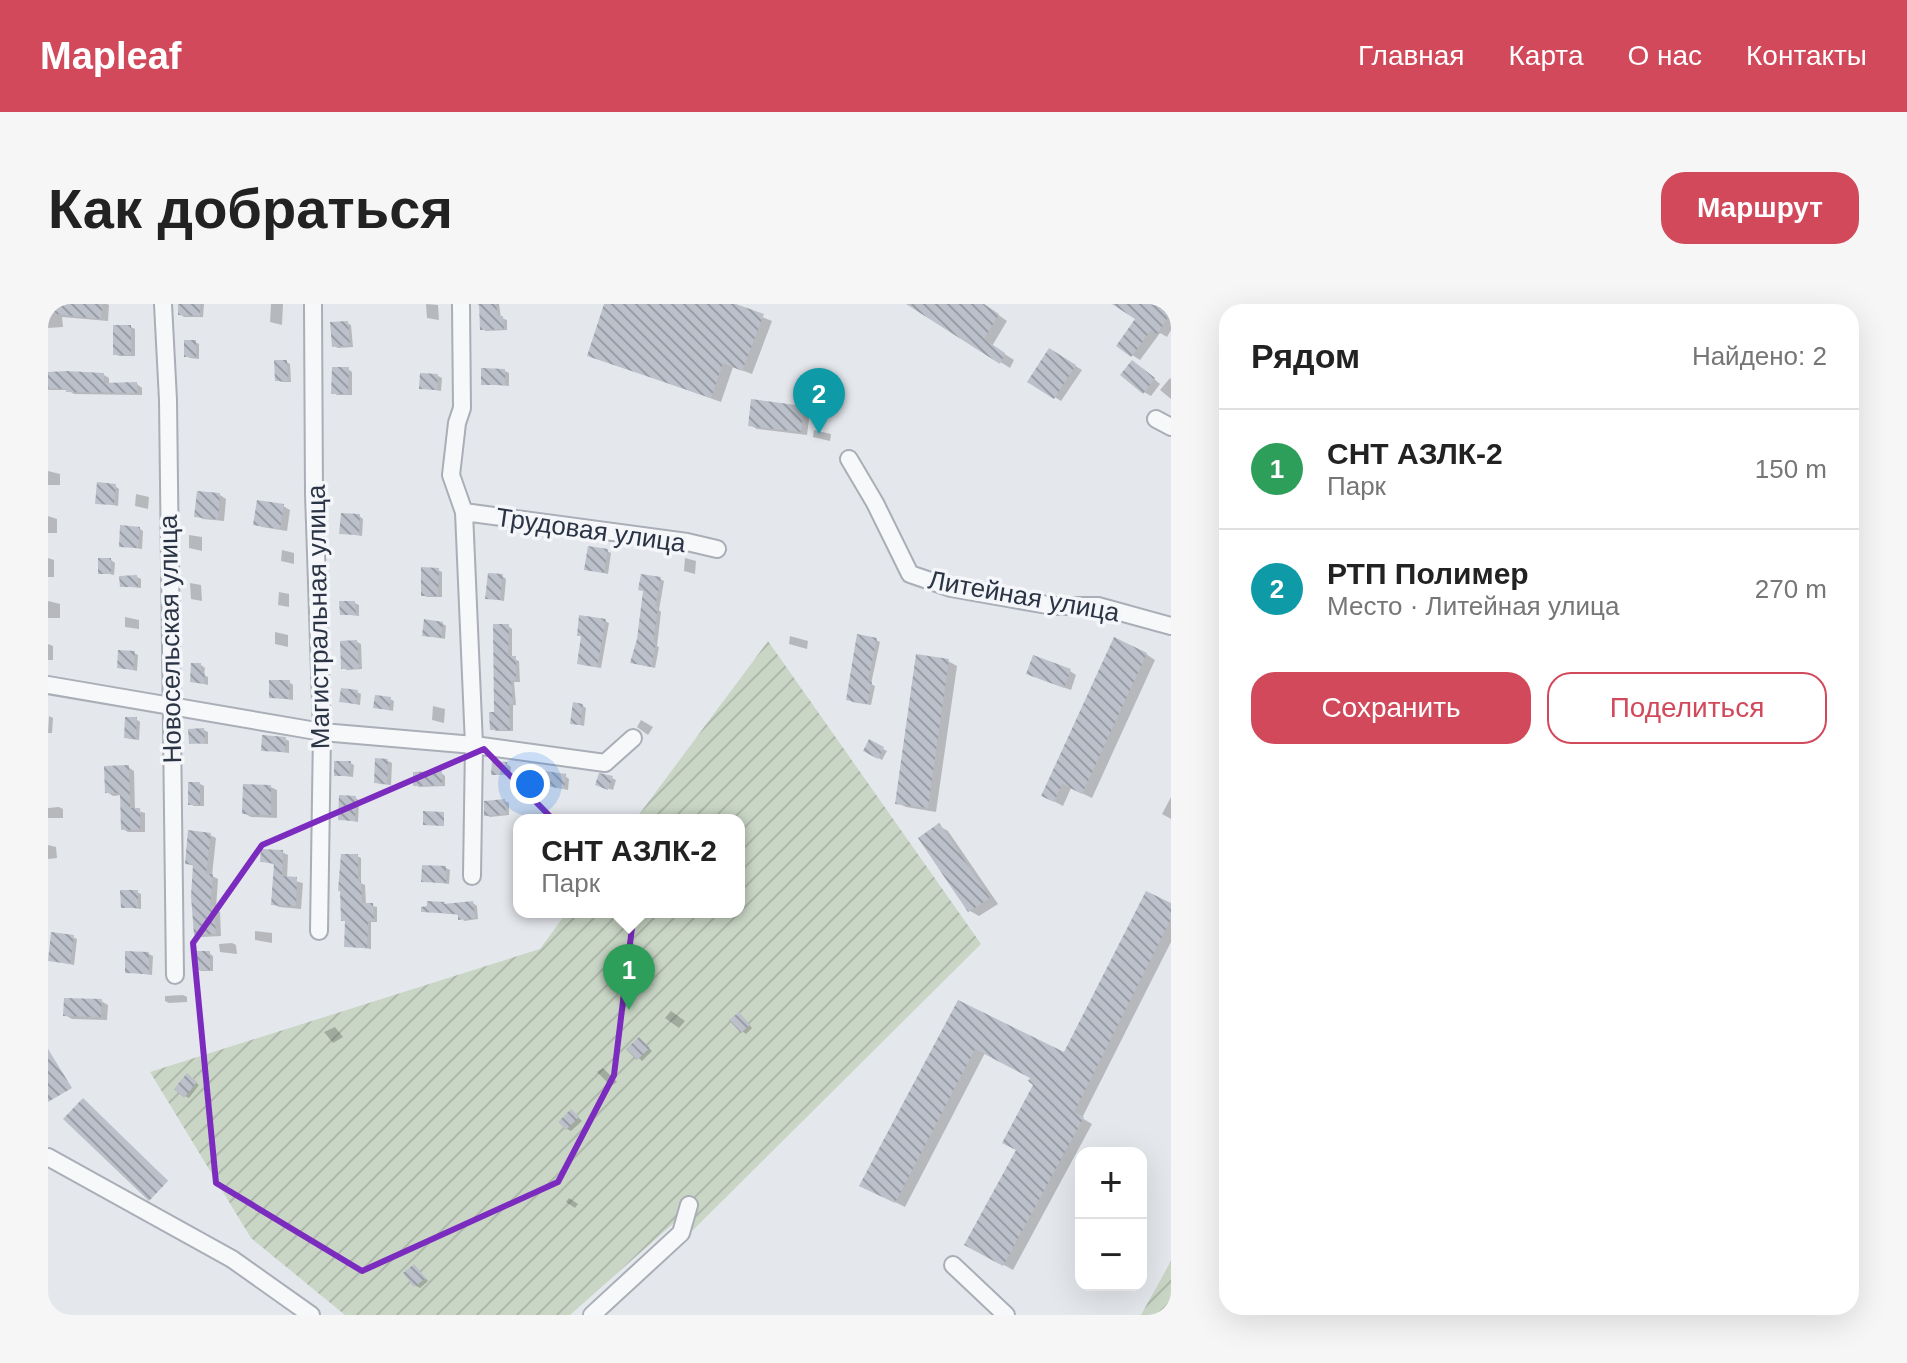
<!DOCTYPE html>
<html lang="ru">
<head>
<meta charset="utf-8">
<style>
  :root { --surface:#fff; --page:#f6f6f6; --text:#222; --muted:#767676; --line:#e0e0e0; --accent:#d1495b }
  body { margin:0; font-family:Helvetica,sans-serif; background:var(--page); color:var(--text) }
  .controls { position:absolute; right:24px; bottom:24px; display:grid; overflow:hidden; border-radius:16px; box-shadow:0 8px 32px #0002 }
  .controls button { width:72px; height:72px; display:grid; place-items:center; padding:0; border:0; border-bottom:2px solid var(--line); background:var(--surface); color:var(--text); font:40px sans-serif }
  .you { position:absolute; left:482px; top:480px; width:28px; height:28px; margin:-20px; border:6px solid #fff; border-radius:50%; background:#1a73e8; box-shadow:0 0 0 12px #1a73e833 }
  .badge { display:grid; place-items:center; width:52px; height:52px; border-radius:50%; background:var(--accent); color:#fff; font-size:26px; font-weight:700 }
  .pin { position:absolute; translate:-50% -66px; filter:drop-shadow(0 2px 4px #0008) }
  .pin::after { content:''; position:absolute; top:42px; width:28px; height:24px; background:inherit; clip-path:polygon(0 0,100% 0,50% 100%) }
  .popup { position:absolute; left:465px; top:510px; width:232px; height:104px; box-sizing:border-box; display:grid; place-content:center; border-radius:16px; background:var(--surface); filter:drop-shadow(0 2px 6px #0005); font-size:26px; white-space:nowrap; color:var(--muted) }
  .popup b { font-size:30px; color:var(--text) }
  .popup::after { content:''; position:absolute; left:50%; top:100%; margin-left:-16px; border:16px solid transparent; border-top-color:var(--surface) }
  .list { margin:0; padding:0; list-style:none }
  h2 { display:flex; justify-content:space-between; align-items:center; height:104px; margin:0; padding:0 32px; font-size:34px }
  h2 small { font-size:26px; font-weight:400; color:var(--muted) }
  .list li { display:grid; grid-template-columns:52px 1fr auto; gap:24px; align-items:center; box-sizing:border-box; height:120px; padding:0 32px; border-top:2px solid var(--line) }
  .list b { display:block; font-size:30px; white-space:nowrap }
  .list p { margin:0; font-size:26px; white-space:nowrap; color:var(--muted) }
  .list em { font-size:26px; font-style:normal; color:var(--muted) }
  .actions { display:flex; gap:16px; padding:24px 32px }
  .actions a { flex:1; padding:18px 0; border:2px solid var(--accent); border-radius:24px; text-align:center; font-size:28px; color:var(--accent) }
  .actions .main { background:var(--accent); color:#fff }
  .map { position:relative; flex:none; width:1123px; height:1011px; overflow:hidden; border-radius:24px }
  header { display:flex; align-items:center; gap:48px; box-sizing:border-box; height:112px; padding:0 40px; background:var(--accent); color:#fff }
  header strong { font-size:38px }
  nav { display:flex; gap:44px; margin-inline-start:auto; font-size:28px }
  .intro { display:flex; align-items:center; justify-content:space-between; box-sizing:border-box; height:192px; padding:0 48px }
  h1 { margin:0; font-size:56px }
  .button { padding:20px 36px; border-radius:24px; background:var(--accent); color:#fff; font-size:28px; font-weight:700 }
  main { display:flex; gap:48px; padding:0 48px }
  aside { flex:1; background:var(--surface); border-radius:24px; box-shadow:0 8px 32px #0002 }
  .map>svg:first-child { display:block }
  .garden { fill:url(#garden-furrows) }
  .shadow { fill:#0003 }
  .building { fill:url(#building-back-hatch) }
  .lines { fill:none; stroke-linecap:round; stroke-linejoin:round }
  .minor-casing { stroke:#a9aeb7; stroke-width:20 }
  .minor { stroke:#f7f8fa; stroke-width:16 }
  .marked { fill:none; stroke:#7b2cbf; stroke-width:6; stroke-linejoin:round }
  .labels { text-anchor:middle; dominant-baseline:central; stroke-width:7; stroke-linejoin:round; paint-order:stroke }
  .street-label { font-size:26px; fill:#2b3445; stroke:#f4f6f9 }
</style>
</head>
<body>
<header>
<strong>Mapleaf</strong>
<nav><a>Главная</a><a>Карта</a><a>О нас</a><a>Контакты</a></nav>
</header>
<div class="intro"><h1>Как добраться</h1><a class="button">Маршрут</a></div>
<main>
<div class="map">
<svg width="1123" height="1011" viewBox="0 0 1123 1011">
  <defs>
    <pattern id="garden-furrows" width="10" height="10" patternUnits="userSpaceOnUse" patternTransform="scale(2)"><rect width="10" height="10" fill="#c9d6c5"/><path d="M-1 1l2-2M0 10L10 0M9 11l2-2" fill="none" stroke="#adb8ab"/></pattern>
    <pattern id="building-back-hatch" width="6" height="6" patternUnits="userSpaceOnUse" patternTransform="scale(2)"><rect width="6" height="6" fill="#bbc0ca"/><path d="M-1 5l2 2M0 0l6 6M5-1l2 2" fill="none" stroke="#989da6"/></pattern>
  </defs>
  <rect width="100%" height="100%" fill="#e4e7ec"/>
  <!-- garden -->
  <path class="garden" d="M720,337L933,640L644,927L628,917L522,1011H297L203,934L102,768L492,645L519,608H691V516H587Z
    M1123,957V1011H1093Z"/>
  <!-- shadow -->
  <path class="shadow" d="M0,0H59L61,1L60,17L14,13L15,23L0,24Z
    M132,0H156L155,13H136L132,10Z
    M223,0H235L234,21L222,18Z
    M378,0L390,1L391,16L379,14Z
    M430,0H451L453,14L459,16V26L438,27L434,25L433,6Z
    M558,0H682L724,17L704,70L685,63L673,98L541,51Z
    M861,0H935L959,17L944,42L966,56L962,64Z
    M1068,0H1119L1123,3V26L1119,33L1112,29L1092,56L1084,51L1090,15Z
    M299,19L303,21L305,43L290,44L286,42Z
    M83,23L87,25V52H71L67,50Z
    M147,38L151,40V55L142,54L138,52Z
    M1002,46L1034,66L1013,97L982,77Z
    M238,58L242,60L243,78H233L229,76Z
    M1091,62L1112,80L1103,92L1096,88Z
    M300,65L304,68V91H289L285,88Z
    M457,67L461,69V82L435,80Z
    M0,70L56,71L61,74V81L89,80L94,84V91L26,90L20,86H0Z
    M390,72L394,74L393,87L374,84Z
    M1122,74L1123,75V95L1112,86Z
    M755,104L762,108L759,131L709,125L702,121Z
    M766,126L783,130L782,137L765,133Z
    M0,167L12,170V181H0Z
    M67,182L71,185L70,202L49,198Z
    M88,190L101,193L100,205L87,202Z
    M172,191L178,195L176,217L155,215L149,212Z
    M235,202L242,206L239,227L214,223L207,220Z
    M0,212L9,215V229H0Z
    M311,212L315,215L314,232L294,229Z
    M91,224L95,227L94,245L73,242Z
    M141,231L154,233V247L141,244Z
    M234,246L246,249V260L233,257Z
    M559,247L563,249L560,270L538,265Z
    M0,254L6,256V273H0Z
    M637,254L648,257L647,270L636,267Z
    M63,256L67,259L66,271L52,268Z
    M390,266L394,268V293H379L375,291Z
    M454,272L458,275L456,297L439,294Z
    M89,273L93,275V284L74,282Z
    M612,275L616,277L611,306L613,308L609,342L611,343L607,364L589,360Z
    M142,279L153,281L154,297L143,295Z
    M231,288L241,290V303L230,301Z
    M0,297L12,300V314H0Z
    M307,299L311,301V312L294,310Z
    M77,313L91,316V325L77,323Z
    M557,317L561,319L553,364L535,361L531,359Z
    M394,319L398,322L397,335L376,331Z
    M460,322L464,325V354L471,357L472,378H466L468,401H465V427H448L444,425Z
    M227,328L240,331V343L227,340Z
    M742,332L760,337L759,345L741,340Z
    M828,336L832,338L823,380L827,382L823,401L804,398L800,395Z
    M309,338L313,340L314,365L299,366L295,364Z
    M0,340L5,342V356H0Z
    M86,349L90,351L89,367L71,363Z
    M1098,350L1107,356L1044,494L1023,484L1015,502L996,492Z
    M900,357L909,362L888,508L858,503L849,499Z
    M153,361L157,364L156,371L160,373V381L144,377Z
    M1022,367L1028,371L1023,386L987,373Z
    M241,378L245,381V396L223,393Z
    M309,388L313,390L312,401L293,397Z
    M342,395L346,397L345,407L327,403Z
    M385,402L397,405L396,419L384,416Z
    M535,402L538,404L536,422L524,419Z
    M1,412L5,414L4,429H0Z
    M88,415L92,418L91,436L82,435L78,433Z
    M593,416L605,423L600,431L589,423Z
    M156,426L160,428V440L143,439Z
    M237,435L241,437V449L216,446Z
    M822,438L839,447L834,456L817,446Z
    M340,457L344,459L343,481L332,480L328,478Z
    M302,459L306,461L305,473L288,471Z
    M459,460L463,463L462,472L445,469Z
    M80,463L86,467L87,506L97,509V528H80L75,525L74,491L65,492L59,488Z
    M393,469L397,472V482L371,483L367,480Z
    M517,472L521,475L520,486L483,478Z
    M564,474L568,476L565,486L553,482Z
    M152,480L156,482V502H146L142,500Z
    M223,483L229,486V514L203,513L196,509Z
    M1123,493V515L1114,510Z
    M307,494L311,496L310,518L292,515Z
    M457,497L461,499V511L442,513L438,511Z
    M11,503L15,505V514H0V504Z
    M891,522L900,527L950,600L931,612L922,607L873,534Z
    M162,531L168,534L164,572L170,575L168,606L172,608L173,632L154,633L148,630L147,563L139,559Z
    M0,541L8,543L9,554L0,555Z
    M234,548L240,551L239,575L255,579L253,605L231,603L225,600L227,561L214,557Z
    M309,552L313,554V579L317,581L318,601L329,603V618H323V645L298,642L299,618L295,616Z
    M398,564L402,566L401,580L375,577Z
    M89,588L93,590V605L75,603Z
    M425,599L429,602L430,615L416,617L412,611L375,607L396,600Z
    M1123,602V638L1034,814L1044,820L965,966L919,940L970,846L988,780L984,773L937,749L857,903L823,886L911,698L1017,751Z
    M207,627L224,629V639L207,636Z
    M25,633L29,635L26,661L1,656Z
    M184,639L188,641L189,650L172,648L171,640Z
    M161,649L165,652V667H153L149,665Z
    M101,650L105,652L104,671L79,668Z
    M135,691L139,693V698L121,699L117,697V692Z
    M53,697L60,701L59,716L24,715L17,711Z
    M623,707L637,717L631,724L617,714Z
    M695,713L704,724L698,730L694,727Z
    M287,723L295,733L285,739L276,728Z
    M595,738L604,747L594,757L581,745Z
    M555,764L569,778L563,782L549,768Z
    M143,774L151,781L141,794L137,792Z
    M527,810L534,817L523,827L519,825Z
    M521,894L530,900L527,904L518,898Z
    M366,962L380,977L372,984L368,982Z"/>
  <!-- building -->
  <path class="building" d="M0,0H55L53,15L0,9Z
    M130,0H152V12L130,11Z
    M431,0H448L450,12H455L456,25L432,26Z
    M556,0H688L716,10L694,67L675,59L663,94L539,52Z
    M858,0H936L951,10L936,35L957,49L952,60Z
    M1064,0H1123V9L1109,30L1103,26L1083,53L1068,42L1087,15Z
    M300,17L302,41L284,43L282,18Z
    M65,21H83V51H65Z
    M136,36H148V53H136Z
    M1001,44L1028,61L1006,95L979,78Z
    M226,56H239L240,77H227Z
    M1084,56L1107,74L1095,90L1072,71Z
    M284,63H301L300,90H283Z
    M433,64L457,65V81H433Z
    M19,67L56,69V79L89,78V89L18,88V85L0,84V68Z
    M372,69L390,70L389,86L371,85Z
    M703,95L756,102L753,128L700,122Z
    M49,178L68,180L66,201L47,200Z
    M149,187L172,189L170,215L146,213Z
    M209,196L236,200L232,225L205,221Z
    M293,209L312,210L311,231L291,230Z
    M72,221L92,223L90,244L71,243Z
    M540,242L560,245L556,269L536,266Z
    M50,254H63V270H50Z
    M373,263L391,264L390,292H373Z
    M440,269L455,270L452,296L437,295Z
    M593,270L613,273L607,303H610L605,338L608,339L603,363L582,359L589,335L595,287L590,286Z
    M89,271L90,283H72L71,272Z
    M291,297H307L308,311H292Z
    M531,311L558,315L549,363L529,360L533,332H529Z
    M376,315L395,318L393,334L374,332Z
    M445,320H461L460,352H468V376L463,377L465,400H461L462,426H442L441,408H446Z
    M809,330L829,334L820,377L824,378L819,400L798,396Z
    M1066,333L1099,349L1034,490L1014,480L1006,498L993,492Z
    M309,336L311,364L293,365L292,337Z
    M70,346L87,347L85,366L69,364Z
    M868,350L901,355L880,504L847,500Z
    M985,351L1023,365L1016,384L978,370Z
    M143,359H153V369H157L156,380L142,378Z
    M221,376H242L241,395L221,394Z
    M293,384L310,386L308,400L291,398Z
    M327,391L343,393L341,406L325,404Z
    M525,398L535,400L532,421L522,420Z
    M77,413H89L88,435L76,434Z
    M156,424L157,439L141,440L140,425Z
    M214,431L238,433L237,448L213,447Z
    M821,435L836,443L830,455L815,447Z
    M327,454L340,455L339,480L326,479Z
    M286,457H303L301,472H286Z
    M444,457L459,458V471H443Z
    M81,461L82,504H92V526H73L72,489H57L56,462Z
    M483,465L518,470L516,485L481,479Z
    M394,467V481L365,482V468Z
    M551,469L565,472L560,486L547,481Z
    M140,478H152V501H140Z
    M195,480L223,481V511L194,510Z
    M291,491L308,492L307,517L290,516Z
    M457,495L458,510L436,512V497Z
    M375,507L396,508V522L375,521Z
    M891,519L942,594L920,608L870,534Z
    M140,526L163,529L158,570H165L162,603L166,602L168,630L146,631L143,592L145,561L137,560Z
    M213,545L235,546L234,572L249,573L248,602L223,601L226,559L212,558Z
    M293,550H310V577H313L314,599H325L326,617H320L319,644L296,643L297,617H293L292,587H290Z
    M374,561L398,562V579L373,578Z
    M72,586H90V604H73Z
    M1098,587L1123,599V615L1026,808L1036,813L955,962L916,941L968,846L954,839L985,781L980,777L982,774L927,745L847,899L811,882L910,696L1016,748Z
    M379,597L397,598L396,600L425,597L427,614L410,616V610L373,608V603L379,602Z
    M3,628L26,631L22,660L0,657Z
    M77,647L101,648V670L77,669Z
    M147,647H162V666H147Z
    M16,694L54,695L53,713L15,712Z
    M691,708L702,721L693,729L681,716Z
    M591,733L602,744L589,756L578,745Z
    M0,745L24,784L0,798Z
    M139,769L149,778L136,794L126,785Z
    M35,794L120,877L101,897L15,815Z
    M523,805L531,813L518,826L510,818Z
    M366,960L378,974L366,983L355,969Z"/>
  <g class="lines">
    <defs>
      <path id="minor" d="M115,0L120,96L127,671
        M265,0L266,190L274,428L271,627
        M413,0L414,104L409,119L403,171L416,208L426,441L424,572
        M1108,115L1123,123
        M801,155L827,199L862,270L903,284L1005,302H1050L1123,322
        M416,208L639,238L669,245
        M0,381L274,428L426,441L557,459L585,434
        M0,853L184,955L263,1011
        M905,961L958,1011
        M544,1011L633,929L641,901"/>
    </defs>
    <!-- minor casing -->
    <use href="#minor" class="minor-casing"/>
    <!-- minor -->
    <use href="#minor" class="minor"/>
  </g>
  <!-- marked area -->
  <path class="marked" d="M436,445L587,599L566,771L510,878L314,967L168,879L145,639L214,541Z"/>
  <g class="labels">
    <!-- street labels -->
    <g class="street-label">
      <text transform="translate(543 226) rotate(8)">Трудовая улица</text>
      <text transform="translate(976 292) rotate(10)">Литейная улица</text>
      <text transform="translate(270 313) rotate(-91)">Магистральная улица</text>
      <text transform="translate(122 335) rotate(-91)">Новосельская улица</text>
    </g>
  </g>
</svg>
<div class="controls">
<button>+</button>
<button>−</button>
</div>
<div class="you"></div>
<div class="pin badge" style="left:581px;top:706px;background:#2e9e5b">1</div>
<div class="popup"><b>СНТ АЗЛК-2</b>Парк</div>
<div class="pin badge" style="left:771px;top:130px;background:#0f9aa8">2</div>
</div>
<aside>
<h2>Рядом<small>Найдено: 2</small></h2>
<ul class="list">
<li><span class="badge" style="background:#2e9e5b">1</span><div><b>СНТ АЗЛК-2</b><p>Парк</p></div><em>150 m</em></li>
<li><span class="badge" style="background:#0f9aa8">2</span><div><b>РТП Полимер</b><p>Место · Литейная улица</p></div><em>270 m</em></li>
</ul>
<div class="actions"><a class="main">Сохранить</a><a>Поделиться</a></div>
</aside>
</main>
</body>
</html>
